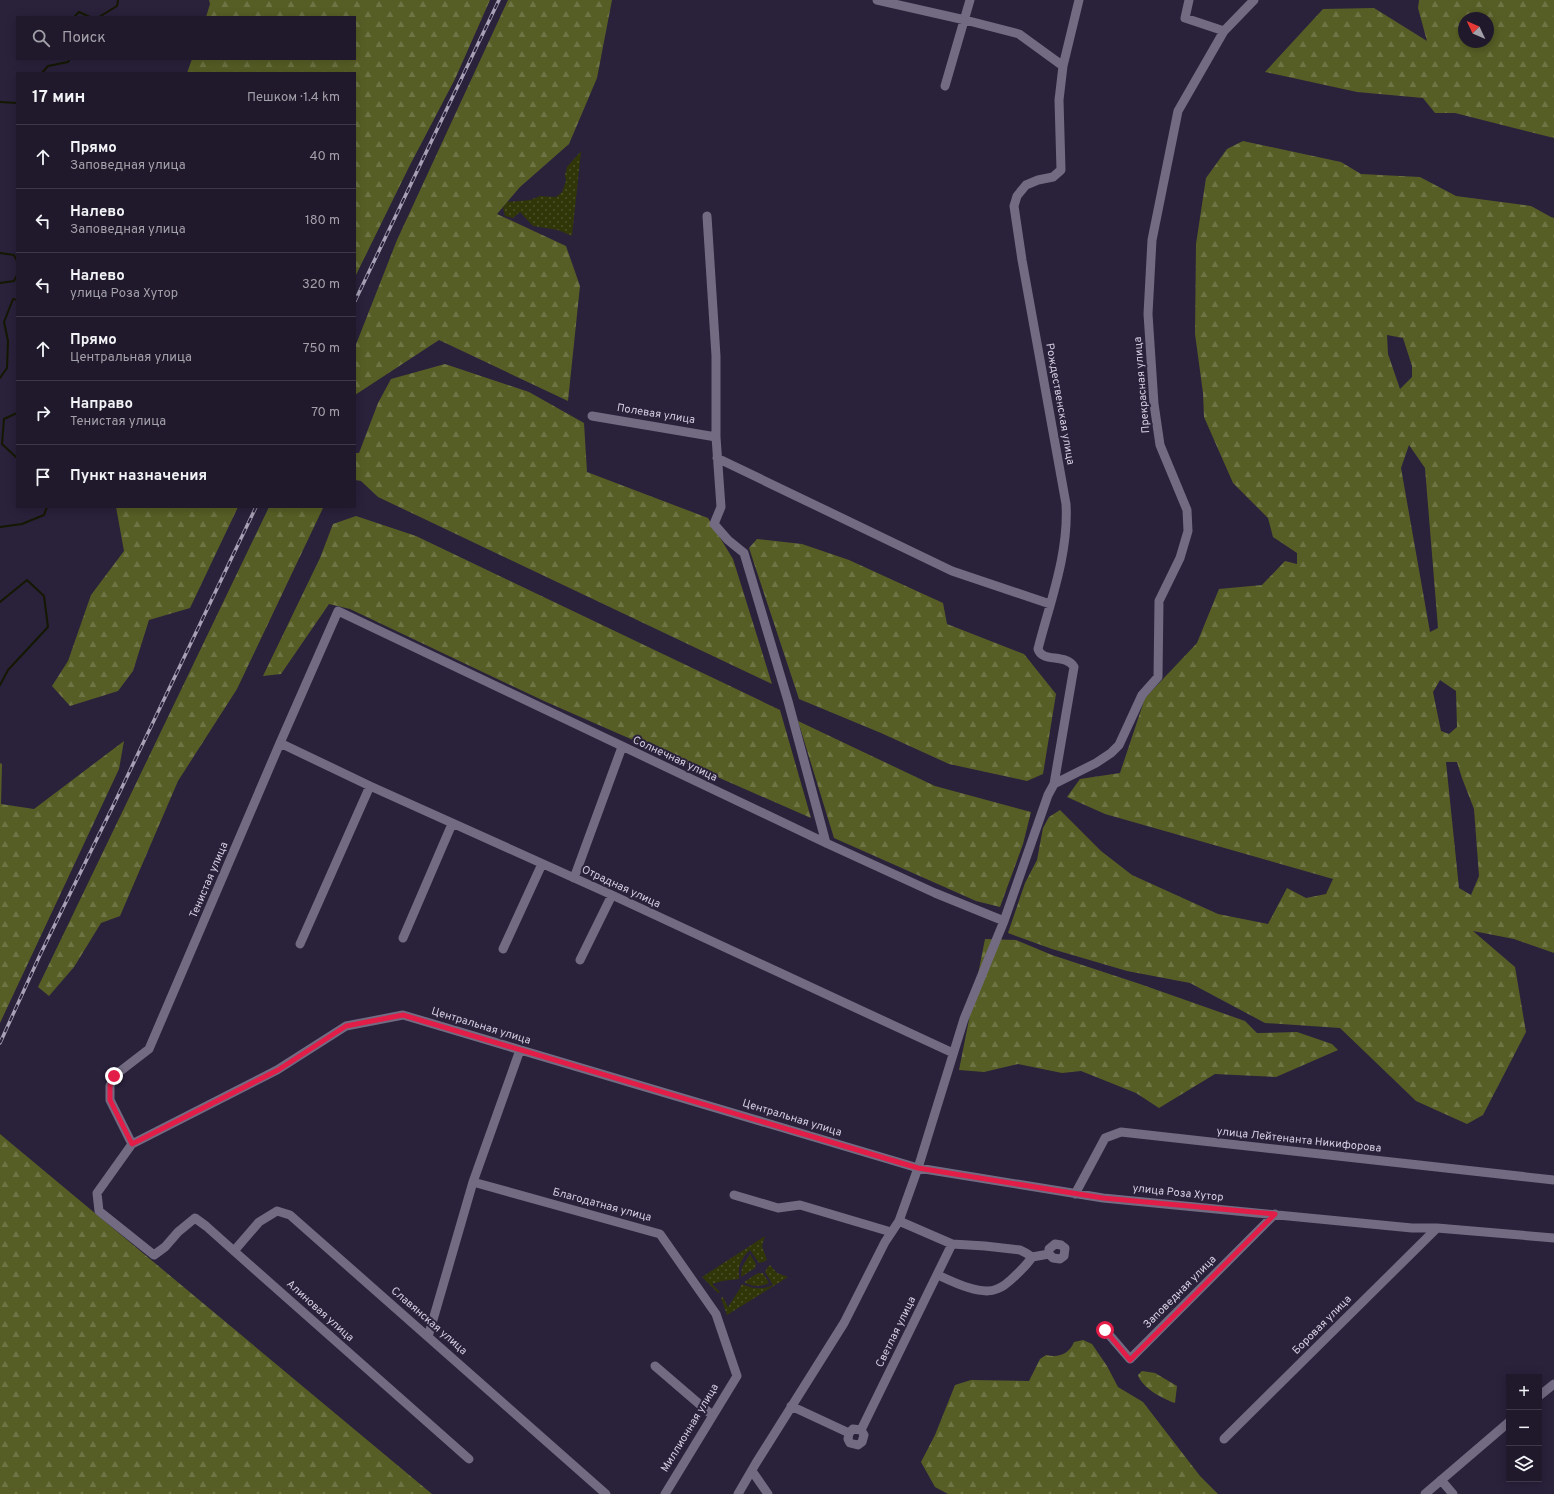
<!DOCTYPE html>
<html lang="ru">
<head>
<meta charset="utf-8">
<style>
  :root { --surface:#20192c; --page:#282234; --text:#f1f3f6; --muted:#a2a0a9; --line:#3d3848 }
  body { margin:0; font-family:Overpass,sans-serif; background:var(--page); color:var(--text) }
  .controls { position:absolute; right:12px; bottom:12px; display:grid; overflow:hidden; border-radius:0px; box-shadow:0 2px 10px #0003 }
  .controls button { width:36px; height:36px; display:grid; place-items:center; padding:0; border:0; border-bottom:1px solid var(--line); background:var(--surface); color:var(--text); font:20px sans-serif }
  .compass { position:absolute; left:1458px; top:12px; width:36px; height:36px; border-radius:50%; background:var(--surface); box-shadow:0 2px 10px #0003; rotate:314deg }
  .stop { position:absolute; width:12px; height:12px; margin:-9px; border:3px solid #e11d48; border-radius:50%; background:#fff }
  .stop.end { background:#e11d48; border-color:#fff; box-shadow:0 1px 4px #0008 }
  .list { margin:0; padding:0; list-style:none }
  h2 { display:flex; justify-content:space-between; align-items:center; height:52px; margin:0; padding:0 16px; font-size:17px }
  h2 small { font-size:13px; font-weight:400; color:var(--muted) }
  .list li { display:grid; grid-template-columns:26px 1fr auto; gap:12px; align-items:center; box-sizing:border-box; height:64px; padding:0 16px; border-top:1px solid var(--line) }
  .list b { display:block; font-size:15px; white-space:nowrap }
  .list p { margin:0; font-size:13px; white-space:nowrap; color:var(--muted) }
  .list em { font-size:13px; font-style:normal; color:var(--muted) }
  .icon { flex:none; width:22px; height:22px; fill:none; stroke:currentColor; stroke-width:2; stroke-linecap:round; stroke-linejoin:round }
  .map { position:relative; flex:none; width:1554px; height:1494px; overflow:hidden }
  .search { position:absolute; background:var(--surface); box-shadow:0 2px 10px #0003; left:16px; top:16px; width:340px; height:44px; display:flex; align-items:center; gap:10px; box-sizing:border-box; padding:0 14px; border-radius:0px; color:var(--muted); font-size:15px }
  .panel { position:absolute; background:var(--surface); box-shadow:0 2px 10px #0003; left:16px; top:72px; width:340px; height:436px; border-radius:0px }
  .map>svg:first-child { display:block }
  .grass { fill:url(#grass-dots) }
  .forest { fill:url(#forest-firs); fill-rule:evenodd }
  .lines { fill:none; stroke-linecap:round; stroke-linejoin:round }
  .stream { stroke:#151800; stroke-width:2 }
  .minor { stroke:#726b82; stroke-width:9 }
  .rail-casing { stroke:#a7a1b5; stroke-width:3.5 }
  .rail { stroke:#2a213b; stroke-width:2; stroke-dasharray:6; stroke-linecap:butt }
  .route { stroke:#e11d48; stroke-width:5 }
  .labels { text-anchor:middle; dominant-baseline:central; stroke-width:4; stroke-linejoin:round; paint-order:stroke }
  .street-label { font-size:11px; fill:#d4cfe1; stroke:#2a213b }
</style>
</head>
<body>
<div class="map">
<svg width="1554" height="1494" viewBox="0 0 1554 1494">
  <defs>
    <pattern id="grass-dots" width="8" height="8" patternUnits="userSpaceOnUse"><rect width="8" height="8" fill="#313608"/><path d="M2 2h.1M6 6h.1" fill="none" stroke="#4e522c" stroke-width="1.8" stroke-linecap="round"/></pattern>
    <pattern id="forest-firs" width="22" height="20" patternUnits="userSpaceOnUse"><rect width="22" height="20" fill="#575e25"/><path d="M5 1l3.5 6h-7zM16 11l3.5 6h-7z" fill="#6e7444"/></pattern>
  </defs>
  <rect width="100%" height="100%" fill="#2a213b"/>
  <!-- grass -->
  <path class="grass" d="M581,151L572,236L558,230L533,226L520,212L513,218L505,216L503,208L507,202L530,200L540,196L556,197L562,192L566,181L565,175L567,167Z
    M765,1236L762,1246L767,1260L763,1262L759,1263L750,1250C740,1259 738,1267 739,1279L722,1281L712,1284L720,1292L718,1293L702,1277Z
    M750,1254L756,1264L755,1268L741,1277L742,1267Z
    M770,1265L777,1273L788,1277L727,1315L721,1298L723,1297L728,1307L739,1290L742,1284C753,1289 762,1290 773,1285L765,1272L767,1268Z
    M758,1273H763L769,1283C761,1287 752,1287 744,1282Z"/>
  <!-- forest -->
  <path class="forest" d="M209,0H490L455,79L409,167L355,277V73H187L192,59H355V17H206L210,4Z
    M508,0H612L597,78L569,144L520,187L497,214L566,246L580,286L568,401L439,340L355,395V347L397,240Z
    M1419,0H1554V138L1455,113H1435L1423,98L1357,92L1265,72L1323,9L1374,8L1427,41L1418,8ZM1464,18H1488V42H1464Z
    M1243,141L1341,162L1361,174L1420,177L1456,196L1531,206L1551,217L1554,218V953L1514,939L1473,931L1515,967L1526,1032L1483,1115L1467,1124L1416,1101L1340,1028L1265,1023L1190,983L1127,971L1052,949L1008,933L1025,883L1037,860L1043,828L1049,817L1060,810L1101,851L1132,875L1218,914L1268,924L1287,888L1306,898L1326,894L1333,879L1105,814L1067,797L1080,779L1120,773L1145,698L1197,643L1219,589L1262,585L1285,561L1297,564V553L1273,537L1268,518L1233,483L1204,417L1203,393L1195,334L1196,244L1206,178L1227,149ZM1387,335L1403,338L1412,366V377L1400,389L1388,354ZM1409,445L1425,468L1438,628L1430,632L1401,468ZM1440,680L1456,691L1457,727L1449,734L1441,731L1433,692ZM1446,762H1457L1462,778L1474,809L1479,876L1471,895L1459,888Z
    M445,364L529,392L584,423L587,472L708,518L733,559L772,684L378,497L361,481L355,480V453H359L378,403L391,379Z
    M116,507H238L190,608L149,620L133,671L118,691L70,706L52,686L68,661L91,595L124,551Z
    M269,507L323,508L237,689L178,781L120,916L101,923L74,967L49,996L38,987Z
    M356,516L416,536L780,710L811,818L544,701L350,609L329,604L281,674L263,676L320,558L333,524Z
    M757,539L802,544L849,560L943,603L947,624L1024,654L1056,694L1043,774L1027,781L949,764L881,733L799,699L749,548Z
    M798,721L935,786L1031,812L1023,844L1000,907L976,901L834,838Z
    M124,741L119,769L0,1023V763L2,764L1,804L34,809Z
    M985,939L1016,940L1052,955L1140,984L1245,1021L1257,1033L1297,1032L1332,1044L1338,1050L1276,1077L1215,1074L1159,1108L1136,1093L1081,1071L1062,1073L1018,1064L984,1072L959,1070Z
    M0,1134L432,1494H0Z
    M1083,1340L1092,1344L1107,1366L1118,1387L1143,1402L1200,1476L1218,1494H948L935,1487L921,1462L935,1435L955,1385L971,1380L1029,1381L1040,1359L1046,1355C1059,1358 1069,1354 1074,1342Z
    M1142,1371L1155,1373L1177,1386L1175,1403C1163,1399 1142,1388 1138,1375Z"/>
  <g class="lines">
    <!-- stream -->
    <path class="stream" d="M74,17L79,12L90,17
      M99,17L117,6L118,0
      M42,73L48,66L68,62L70,59
      M0,102L17,103
      M0,253L14,255L17,261
      M0,283L14,281L17,275
      M0,378L7,368L8,341L4,322L13,299L17,300
      M17,413L4,419L2,444L17,458
      M0,527L22,524L44,515L47,507
      M0,602L27,580L44,596L48,627L8,670L0,685"/>
    <!-- minor -->
    <path class="minor" d="M877,0L965,20L1019,34L1063,66
      M1189,0L1185,18L1224,31
      M945,86L970,0
      M707,216L716,356V437L721,507L714,524L728,540L744,553L788,701L826,843
      M592,416L716,437
      M717,458L952,571L1050,604
      M280,743L370,786L612,895L953,1053
      M1054,784L1096,763L1111,753L1119,745L1142,695L1158,677L1159,601L1180,558L1188,531L1187,510L1160,445L1154,404L1148,314L1152,240L1178,111L1224,31L1254,0
      M574,878L622,747
      M403,938L452,824
      M300,944L370,786
      M503,949L542,864
      M580,960L612,895
      M132,1144L110,1100V1086L114,1076L149,1049L280,743L338,611L826,843L935,893L1004,921
      M473,1182L660,1234L716,1314L737,1376L665,1494
      M1075,1194L1105,1138L1121,1132L1554,1180
      M734,1195L778,1208L800,1205L891,1232
      M899,1221L952,1244L985,1246L1020,1250L1026,1253L1032,1257L1049,1254L1053,1258L1060,1259L1064,1256L1065,1248L1061,1245L1055,1244L1049,1249V1254
      M234,1251L259,1222L277,1211L290,1215L606,1494
      M938,1275C953,1282 981,1296 997,1289C1004,1287 1010,1281 1015,1276C1021,1270 1027,1265 1032,1257
      M1105,1330L1130,1359L1275,1214
      M428,1337L473,1182L520,1050
      M655,1366L712,1415
      M1539,1396L1554,1384
      M791,1406L849,1433
      M861,1430L864,1435L862,1442L858,1445L850,1443L848,1439L849,1433L853,1429L861,1430L952,1244
      M1224,1439L1437,1228
      M469,1459L234,1251L206,1226L195,1218L178,1232L165,1247L154,1255L99,1211L97,1193L132,1144L277,1070L346,1026L403,1015L918,1168L1103,1198L1412,1228H1437L1554,1238
      M752,1471L768,1494
      M1441,1480L1453,1494
      M738,1494L756,1463L844,1323L885,1242L899,1221L918,1168L964,1019L1004,921L1048,795L1054,784L1074,667C1066,653 1042,663 1038,649C1050,602 1069,553 1066,504L1022,260L1014,206L1017,196L1026,185L1038,180L1053,177L1061,170L1059,100L1063,66L1079,0
      M1425,1494L1509,1422"/>
    <defs>
      <path id="rail" d="M355,301L499,0
        M0,1043L40,955L114,804L256,507"/>
    </defs>
    <!-- rail casing -->
    <use href="#rail" class="rail-casing"/>
    <!-- rail -->
    <use href="#rail" class="rail"/>
  </g>
  <g class="lines">
    <!-- route -->
    <path class="route" d="M114,1076L110,1086V1100L132,1144L278,1070L346,1026L403,1015L918,1168L1103,1198L1275,1214L1130,1360L1105,1330"/>
  </g>
  <g class="labels">
    <!-- street labels -->
    <g class="street-label">
      <text transform="translate(1142 385) rotate(-95)">Прекрасная улица</text>
      <text transform="translate(1060 404) rotate(80)">Рождественская улица</text>
      <text transform="translate(656 414) rotate(9)">Полевая улица</text>
      <text transform="translate(675 759) rotate(25)">Солнечная улица</text>
      <text transform="translate(209 880) rotate(-67)">Тенистая улица</text>
      <text transform="translate(621 887) rotate(25)">Отрадная улица</text>
      <text transform="translate(481 1026) rotate(17)">Центральная улица</text>
      <text transform="translate(792 1118) rotate(17)">Центральная улица</text>
      <text transform="translate(1299 1140) rotate(6)">улица Лейтенанта Никифорова</text>
      <text transform="translate(1178 1193) rotate(6)">улица Роза Хутор</text>
      <text transform="translate(602 1205) rotate(15)">Благодатная улица</text>
      <text transform="translate(1180 1292) rotate(-45)">Заповедная улица</text>
      <text transform="translate(320 1311) rotate(42)">Алиновая улица</text>
      <text transform="translate(429 1321) rotate(41)">Славянская улица</text>
      <text transform="translate(1322 1325) rotate(-45)">Боровая улица</text>
      <text transform="translate(896 1332) rotate(-64)">Светлая улица</text>
      <text transform="translate(690 1428) rotate(-59)">Миллионная улица</text>
    </g>
  </g>
</svg>
<div class="controls">
<button>+</button>
<button>−</button>
<button><svg class="icon" aria-label="layers" viewBox="0 0 24 24"><path d="M12 4l9 5-9 5-9-5zM3 14l9 5 9-5"/></svg></button>
</div>
<svg class="compass" viewBox="-18 -18 36 36"><path d="M0-13l5 13h-10z" fill="#e53935"/><path d="M0 13l5-13h-10z" fill="#a2a0a9"/></svg>
<div class="stop" style="left:1105px;top:1330px"></div>
<div class="stop end" style="left:114px;top:1076px"></div>
<div class="search"><svg class="icon" aria-label="search" viewBox="0 0 24 24"><circle cx="10" cy="10" r="6"/><path d="M15 15l6 6"/></svg>Поиск</div>
<section class="panel">
<h2>17 мин<small>Пешком · 1.4 km</small></h2>
<ul class="list">
<li><svg class="icon" aria-label="ahead" viewBox="0 0 24 24"><path d="M12 20V5M6 11l6-6 6 6"/></svg><div><b>Прямо</b><p>Заповедная улица</p></div><em>40 m</em></li>
<li><svg class="icon" aria-label="left" viewBox="0 0 24 24"><path d="M17 20v-9H6M10 6l-5 5 5 5"/></svg><div><b>Налево</b><p>Заповедная улица</p></div><em>180 m</em></li>
<li><svg class="icon" aria-label="left" viewBox="0 0 24 24"><path d="M17 20v-9H6M10 6l-5 5 5 5"/></svg><div><b>Налево</b><p>улица Роза Хутор</p></div><em>320 m</em></li>
<li><svg class="icon" aria-label="ahead" viewBox="0 0 24 24"><path d="M12 20V5M6 11l6-6 6 6"/></svg><div><b>Прямо</b><p>Центральная улица</p></div><em>750 m</em></li>
<li><svg class="icon" aria-label="right" viewBox="0 0 24 24"><path d="M7 20v-9h11M14 6l5 5-5 5"/></svg><div><b>Направо</b><p>Тенистая улица</p></div><em>70 m</em></li>
<li><svg class="icon" aria-label="arrive" viewBox="0 0 24 24"><path d="M6 21V4h12l-3 4 3 4H6"/></svg><div><b>Пункт назначения</b></div></li>
</ul>
</section>
</div>
</body>
</html>
